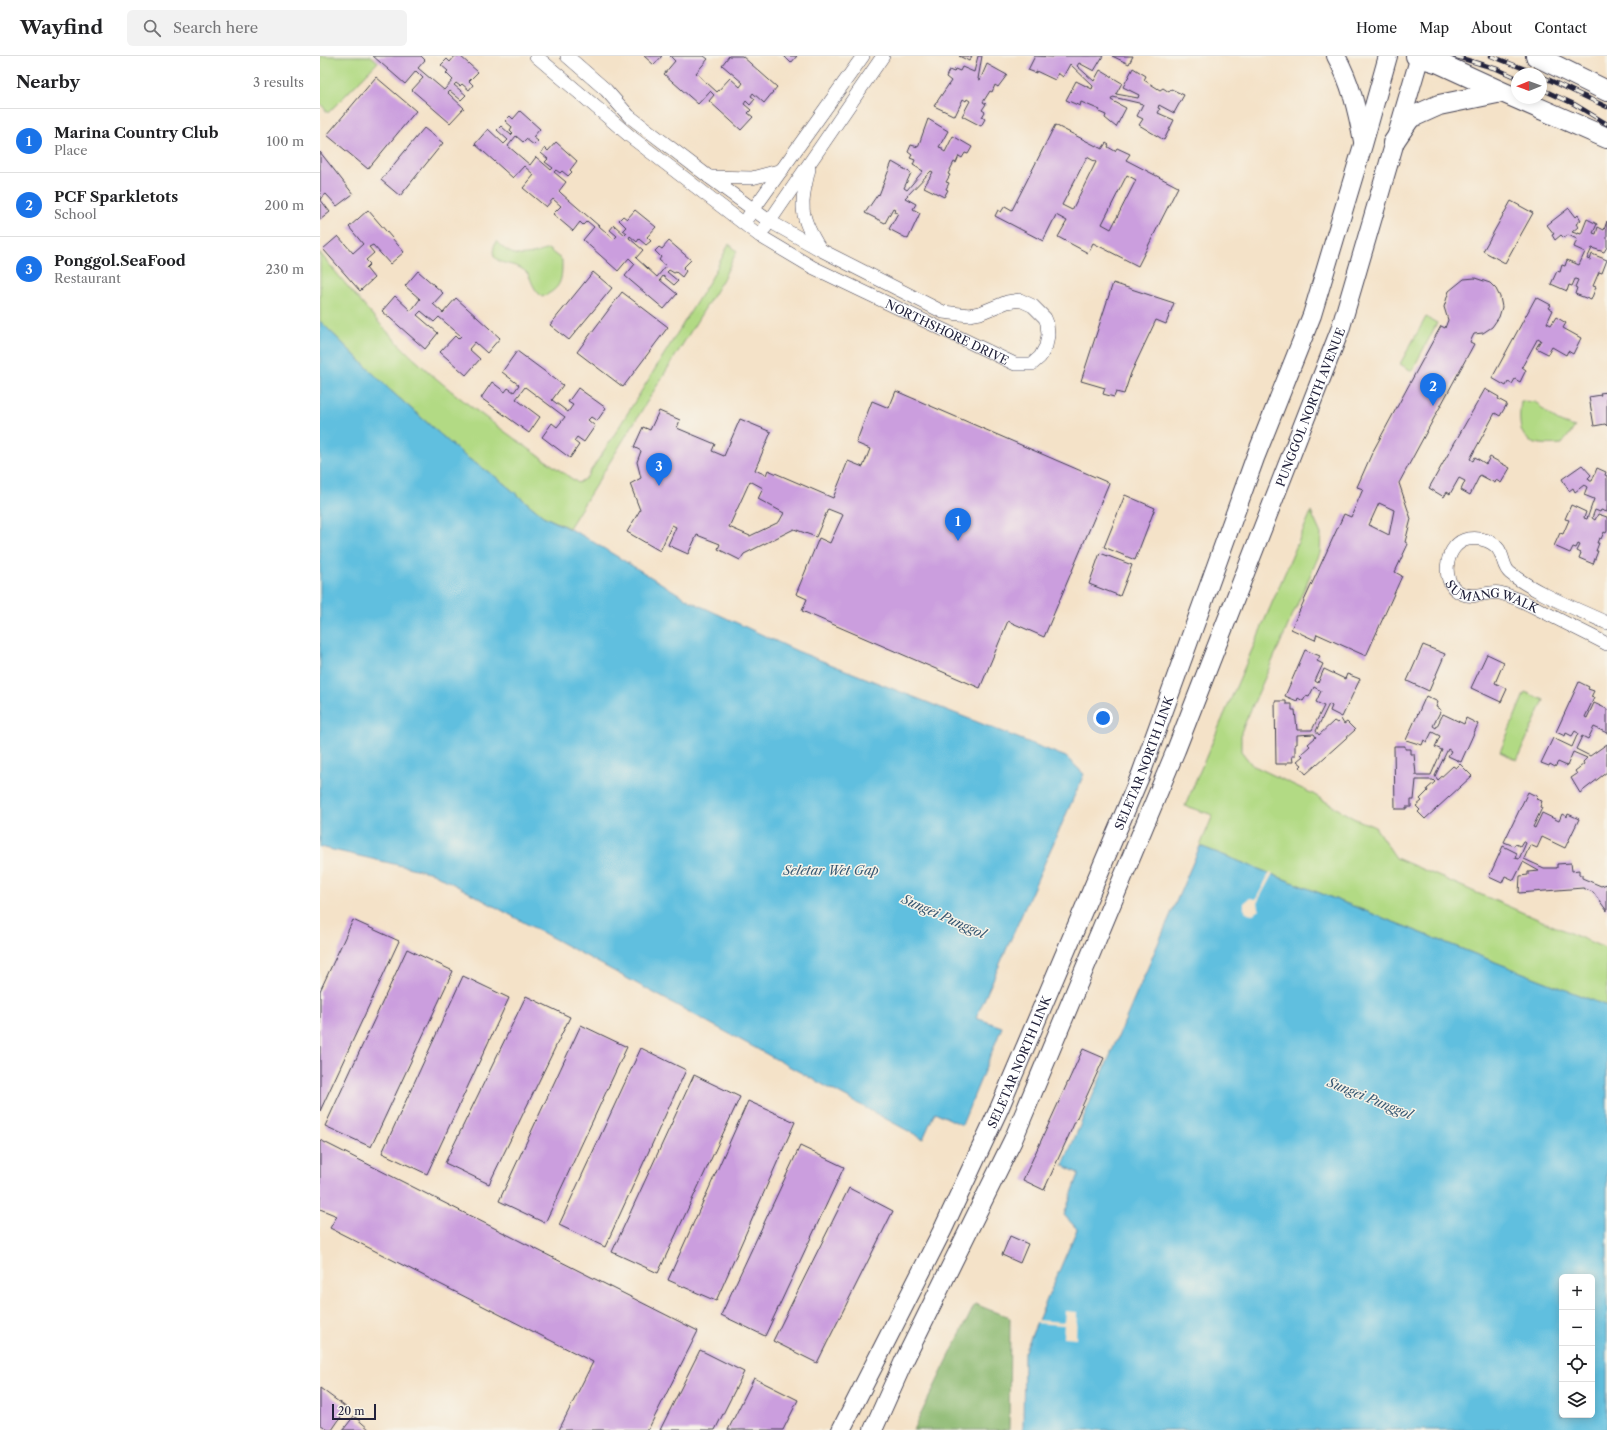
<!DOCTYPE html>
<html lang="en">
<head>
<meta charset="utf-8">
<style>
  :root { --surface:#fff; --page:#f2f2f2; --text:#202124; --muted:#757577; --line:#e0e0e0; --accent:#1a73e8 }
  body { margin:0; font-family:"Libre Caslon Text",serif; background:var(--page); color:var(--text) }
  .controls { position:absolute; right:12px; bottom:12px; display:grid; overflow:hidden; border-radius:6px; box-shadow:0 2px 10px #0003 }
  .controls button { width:36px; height:36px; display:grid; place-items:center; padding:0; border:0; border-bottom:1px solid var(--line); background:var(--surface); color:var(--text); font:20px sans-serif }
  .compass { position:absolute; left:1191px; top:12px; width:36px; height:36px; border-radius:50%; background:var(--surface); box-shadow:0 2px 10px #0003; rotate:269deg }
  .scale { position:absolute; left:12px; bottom:10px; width:44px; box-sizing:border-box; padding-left:4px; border:2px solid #22223b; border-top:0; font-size:11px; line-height:14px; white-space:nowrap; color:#22223b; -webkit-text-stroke:3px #f7f3e8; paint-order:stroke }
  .you { position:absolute; left:783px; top:662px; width:14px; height:14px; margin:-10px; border:3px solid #fff; border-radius:50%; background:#1a73e8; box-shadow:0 0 0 6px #1a73e833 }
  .badge { display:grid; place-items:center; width:26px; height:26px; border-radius:50%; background:var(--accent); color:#fff; font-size:13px; font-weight:700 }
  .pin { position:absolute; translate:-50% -33px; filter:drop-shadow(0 1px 2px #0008) }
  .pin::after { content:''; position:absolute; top:21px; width:14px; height:12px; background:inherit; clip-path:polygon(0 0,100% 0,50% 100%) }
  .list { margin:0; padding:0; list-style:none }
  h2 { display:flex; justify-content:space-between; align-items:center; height:52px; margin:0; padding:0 16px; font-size:17px }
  h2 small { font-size:13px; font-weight:400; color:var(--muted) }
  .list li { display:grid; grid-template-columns:26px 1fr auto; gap:12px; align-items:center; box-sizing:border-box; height:64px; padding:0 16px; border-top:1px solid var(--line) }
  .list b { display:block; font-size:15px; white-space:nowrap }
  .list p { margin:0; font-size:13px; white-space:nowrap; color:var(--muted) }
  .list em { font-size:13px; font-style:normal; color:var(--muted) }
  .icon { flex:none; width:22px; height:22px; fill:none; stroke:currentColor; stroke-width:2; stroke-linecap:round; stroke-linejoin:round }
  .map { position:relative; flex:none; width:1287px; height:1374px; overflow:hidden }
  header { display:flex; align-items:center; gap:24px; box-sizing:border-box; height:56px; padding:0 20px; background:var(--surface); border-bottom:1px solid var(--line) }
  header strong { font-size:19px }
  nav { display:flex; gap:22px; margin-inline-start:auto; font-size:14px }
  .search { width:280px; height:36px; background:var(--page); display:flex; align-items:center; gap:10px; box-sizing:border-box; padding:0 14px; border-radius:6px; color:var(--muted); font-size:15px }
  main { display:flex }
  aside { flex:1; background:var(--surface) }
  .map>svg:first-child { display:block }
  .green { fill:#b2da84; stroke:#6a7e60 }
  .forest { fill:#8dba72; stroke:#586e56 }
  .water { fill:#61bfdf; stroke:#42708d; fill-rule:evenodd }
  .pier { fill:#f4e2c8 }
  .building { fill:#cb9ede; fill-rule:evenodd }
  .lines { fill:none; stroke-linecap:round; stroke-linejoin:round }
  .street-casing { stroke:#423f50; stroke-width:14 }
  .secondary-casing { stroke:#423f50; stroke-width:20 }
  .primary-casing { stroke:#423f50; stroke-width:22 }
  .street { stroke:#fff; stroke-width:13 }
  .secondary { stroke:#fff; stroke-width:18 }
  .primary { stroke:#fff; stroke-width:20 }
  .rail-casing { stroke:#22223b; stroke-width:4.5 }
  .rail { stroke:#f7f3e8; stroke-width:3; stroke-dasharray:9; stroke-linecap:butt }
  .labels { text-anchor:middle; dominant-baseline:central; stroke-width:3; stroke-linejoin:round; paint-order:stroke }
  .street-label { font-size:12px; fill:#22223b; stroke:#f7f3e8 }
  .water-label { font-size:13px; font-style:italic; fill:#385974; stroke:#f7f3e8 }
</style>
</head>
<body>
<header>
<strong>Wayfind</strong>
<div class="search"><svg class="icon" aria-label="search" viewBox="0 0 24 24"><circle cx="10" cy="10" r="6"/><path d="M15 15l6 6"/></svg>Search here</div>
<nav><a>Home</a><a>Map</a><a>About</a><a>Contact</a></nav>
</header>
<main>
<aside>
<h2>Nearby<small>3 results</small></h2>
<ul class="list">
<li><span class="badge">1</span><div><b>Marina Country Club</b><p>Place</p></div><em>100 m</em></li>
<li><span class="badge">2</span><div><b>PCF Sparkletots</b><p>School</p></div><em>200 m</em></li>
<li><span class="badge">3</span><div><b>Ponggol.SeaFood</b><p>Restaurant</p></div><em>230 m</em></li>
</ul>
</aside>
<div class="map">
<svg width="1287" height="1374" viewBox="0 0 1287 1374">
  <rect width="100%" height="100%" fill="#f7f3e8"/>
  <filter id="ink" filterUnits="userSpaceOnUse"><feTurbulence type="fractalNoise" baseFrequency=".025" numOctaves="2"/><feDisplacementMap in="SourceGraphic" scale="8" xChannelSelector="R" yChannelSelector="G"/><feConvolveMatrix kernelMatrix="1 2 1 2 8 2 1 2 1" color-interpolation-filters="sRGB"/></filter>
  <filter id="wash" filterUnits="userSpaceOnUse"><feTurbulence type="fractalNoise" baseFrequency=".012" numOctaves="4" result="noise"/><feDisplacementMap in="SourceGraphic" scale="16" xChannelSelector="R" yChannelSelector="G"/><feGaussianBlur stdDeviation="0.9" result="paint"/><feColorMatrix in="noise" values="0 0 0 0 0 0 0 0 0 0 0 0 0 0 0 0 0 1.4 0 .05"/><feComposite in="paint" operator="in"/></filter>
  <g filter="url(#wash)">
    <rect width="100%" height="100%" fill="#f4e2c8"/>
    <!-- green -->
    <path class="green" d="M0,0H51L58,6L8,57L0,47Z
      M176,185C193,204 206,201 228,193L242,204C242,224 242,232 222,241C219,238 216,235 214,231C210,224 210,217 202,213C191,205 165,211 176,185Z
      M409,188L417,195L403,223L249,472L223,460L176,421L146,401L70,334L0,265V197C29,232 58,268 91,300C142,348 201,387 258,427L266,422L291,384L392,221Z
      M1106,261L1117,267L1092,315L1080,308Z
      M1201,345L1216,346C1230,360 1235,366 1255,371L1242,388C1205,391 1196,382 1201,345Z
      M991,456L1001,478L1000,497L921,676V695L932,709L993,738L1033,762L1055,771L1076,802L1287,893V950L880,790L893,759L865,750Z
      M1205,636L1224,644L1197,704L1180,696Z"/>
    <!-- forest -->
    <path class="forest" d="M655,1248L690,1262L689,1374H593Z"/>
    <!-- water -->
    <path class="water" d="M0,265L70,334L146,401L176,421L223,460L260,478L372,546L477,595L746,701L764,718L656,962L682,971L642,1069L615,1056L603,1083L113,817L0,791Z
      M880,790L1287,950V1374H703L704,1297L757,1173L744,1159L759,1118L743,1109ZM1242,1221H1272V1359H1242Z"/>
    <!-- pier -->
    <path class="pier" d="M950,816L953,817L938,845L939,854L933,858L927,857L924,853V847L930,842L936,843Z
      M745,1255L757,1256L756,1282L743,1281L744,1269L715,1267L716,1264L744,1266Z"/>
    <g id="blocks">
      <!-- building -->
      <path class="building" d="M53,0H101L105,4L98,12L124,34L133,24L126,17L128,15L121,9L127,3L130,6L135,0H140L158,16L149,25L153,29L149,34L142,28L140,30L136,27L134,29L146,39L141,44L130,35L128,37L144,52L130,67L92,34L103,22L96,15L85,28Z
        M324,0H342L334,9Z
        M350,0H384L388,3L376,17L397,36L410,22L420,31L423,27L402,9L409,0H422L457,31L444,47L433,37L431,40L435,43L430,49L426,45L424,48L431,54L428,57L433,61L421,74L389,45L394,39L390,35L378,48L344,18L355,5Z
        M464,0H477L471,7Z
        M639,0H652L649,5Z
        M658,0H662L658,23L660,24L667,8L687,19L678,31L675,29L672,36L670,35L663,46L666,48L662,54L665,56L662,61L665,63L661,70L642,60L650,45L647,43L646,45L643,43L635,60L614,50L631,25L626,21L629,14L634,16L635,13L640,15L642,11L654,16Z
        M715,0L733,1L734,0H783L774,15L759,7L757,10L774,25L780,14L802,27L796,38L818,42L819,39L803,31L813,12L826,20L824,24L840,34L843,32L849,36L851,33L864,39L854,57L839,49L838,52L840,53L838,57L854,64L844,84L819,69L823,63L817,60L823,48L793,41L791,44L806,52L796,71L785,62L786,59L779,56L780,54L761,46L760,50L746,44L756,25L772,33L773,30L750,8L743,21L738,17L735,24L716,15V17L708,14Z
        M792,0H813L809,8Z
        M56,21L96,55L48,113L7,79Z
        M200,55L220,73L213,81L218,85L214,89L206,83L203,86L196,80L188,90L210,109L216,101L231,114L233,112L225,106L228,103L221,97L225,92L228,95L236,86L257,105L250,114L252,116L248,120L242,115L240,117L236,114L234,116L246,126L239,135L242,138L294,183L297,180L290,174L294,169L305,179L307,177L303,174L306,171L299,164L303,160L307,163L315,154L336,171L327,181L331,185L326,189L319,183L317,186L310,180L309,182L323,194L316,202L337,221L346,210L339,204L341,201L335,195L339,191L342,193L349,185L371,204L363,212L366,215L362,221L356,216L354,217L349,214L347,216L358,225L354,229L343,220L340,224L357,238L344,253L305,220L315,208L309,202L298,215L263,184L274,171L267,165L263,169L260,166L253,175L233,158L241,150L233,143L226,151L203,132L214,119L204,110L193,122L155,88L168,73L184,88L188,84L177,74L181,70L191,79L193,77L190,74L192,71L185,65L190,60L193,63Z
        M608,63L628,75L619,91L622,92V94L625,96L633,80L652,91L648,98L645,97L642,102L639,100L636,107L634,106L628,118L630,119L626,126L629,127L626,133L628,134L624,141L604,131L613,116L611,115L585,142L596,148L593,153L600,157L588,183L569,173L578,157L574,156L575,153L573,152L565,167L545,157L558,138L559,139L572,106L591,117L584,132L587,134L603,115L593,109L595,104L590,102L592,99L588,96L591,89L598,91Z
        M735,69L782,93L786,87L789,89L788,91L795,95L797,92L810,98L806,104L858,131L818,210L773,187L768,197L738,181L747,165L736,159L723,185L675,160L678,154L681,156L685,150L692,154ZM767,101L776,106L752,154L742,149ZM807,119L816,124L791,173L782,168Z
        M104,72L123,87L80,140L61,124Z
        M0,96L33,138L17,150L6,138L0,143L10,156L0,164Z
        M1191,145L1213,157L1185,207L1163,195Z
        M1249,152L1256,161L1258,159L1261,164L1256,168L1258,171L1252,176L1258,178V177L1261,178L1267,163L1277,168L1273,177L1276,178L1278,171L1284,174L1287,165V191L1284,196L1272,192L1267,203L1270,204L1272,198L1287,204L1282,217L1279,216L1273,230L1276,231L1271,244L1255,238L1257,232L1255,231L1258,224L1255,223L1252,230L1249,229L1247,235L1231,228L1237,215L1240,216L1242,209L1245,210L1247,204L1259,209L1265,196L1254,191L1257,183L1248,179L1244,182L1241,179L1235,184L1232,179L1234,178L1227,169Z
        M48,154L84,196L70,208L53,189L49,191L54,197L46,204L50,208L46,212L54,222L40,235L3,193L18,180L33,197L43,188L29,171Z
        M98,215L123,237L113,248L123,257L136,242L180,282L167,297L155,286L149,293L160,303L146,319L120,296L135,280L138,283L141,280L119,261L114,266L101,255L97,259L118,277L105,293L62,255L75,240L91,255L100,243L85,230Z
        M273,216L292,232L249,284L230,269Z
        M1155,222L1170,227L1176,233L1180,241L1182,251L1179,261L1172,271L1163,277L1154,278L1150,286L1154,288L1079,427L1091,463L1085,486L1088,488L1075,516L1082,520L1046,600L997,578L995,584L971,573L1024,458L1031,461L1043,433L1037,431L1052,397L1121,270L1125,272L1128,264L1124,251L1129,235L1144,223ZM1059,447L1074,454L1069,479L1049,469Z
        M793,227L854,247L846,268L836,264L811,317L804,338L796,336L794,341L783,338L785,332L761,325Z
        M302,236L348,271L303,331L257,296Z
        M1216,241L1231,249L1229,252L1233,254L1227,267L1231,269L1236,261L1246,267L1243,272L1261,282L1253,298L1248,295L1246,299L1232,291L1228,298L1216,292L1221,284L1218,282L1202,311L1206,314L1200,326L1195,323L1192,328L1188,326L1186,330L1172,322Z
        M197,295L243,329L232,344L248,356L253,349L248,346L258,332L286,352L277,365L271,361L268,364L275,370L264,386L257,381L254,385L259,389L250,402L222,381L232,367L237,371L245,361L205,331L196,343L220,361L209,377L161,342L172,326L185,336L188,332L194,336L199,329L182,316Z
        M1165,333L1179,341L1178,343L1187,348L1180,360L1175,357L1150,403L1153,405L1155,401L1166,408L1170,401L1190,412L1181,427L1176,424L1175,427L1160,419L1150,439L1141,434L1145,425L1139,422L1130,438L1127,436L1124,441L1109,432Z
        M576,335L789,427L724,581L688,565L660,632L482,555L487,543L476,538L499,482L510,487L523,459L508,453L496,481L474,473L424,498L420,504L398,493L400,488L377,479L368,498L348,489L356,471L352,469L340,495L307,476L320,454L310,428L321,422L317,406L321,395L314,391L323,371L330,374L339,355L360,364L357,372L395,388L392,395L404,400L420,363L451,376L435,414L446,419L448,414L513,442L528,405L543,411L550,393L536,387L552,345L569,352ZM430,425L443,432L438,443L464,457L459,466L430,480L409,471Z
        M1287,336V370L1285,368L1274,370L1269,341L1281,339L1280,337Z
        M1262,409L1271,419L1268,422L1270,425H1272L1277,412L1286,416L1285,419L1287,420V456L1281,454L1280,456L1275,454L1272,462L1275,464L1278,458L1287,461V475L1286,477L1284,476L1281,483L1279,482L1277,487H1279L1276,495H1278L1273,508L1259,502L1261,497L1257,495L1260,489L1258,488L1256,492L1253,491L1250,497L1234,490L1240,477L1243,478L1249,464L1245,463L1251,449L1266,456L1264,462L1267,463L1274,443L1264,439L1267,431L1264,429L1255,436L1253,432L1249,435L1242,423Z
        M805,439L835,452L815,504L784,491Z
        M780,497L812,509L800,540L769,528Z
        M1103,589L1125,598L1109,635L1087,625Z
        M985,594L1000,600L997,605L1003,608L995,625L998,627L1004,613L1025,623L1027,618L1040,623L1022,661L1010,655L1012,650L1009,648L996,675L999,679L1014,665L1017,667L1021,663L1024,668L1027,666L1035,674L986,718L980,711L982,709L977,705L983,700L981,698L990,690L988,688L996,681L994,678L977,679V688H975V700H972L973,706H967V708H956L955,645H966V648H972V654H975L977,674H992L1004,650L996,646L1001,635L994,631L989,641L986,640L983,645L978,642L977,645L965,640Z
        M1167,598L1184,606L1175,627L1187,633L1181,646L1151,632Z
        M1259,626L1269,631L1268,633L1274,635L1271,641L1274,642L1265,661L1267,662L1274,647L1287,653V677L1274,671L1268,683L1262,680L1256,693L1270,700L1287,688V716L1260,737L1251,722L1257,718L1255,715L1264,708L1263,706L1267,702L1253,696L1247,710L1238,706L1235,711L1230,708L1229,710L1221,707L1233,682L1252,691L1258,677L1255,675L1252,680L1246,677L1245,680L1236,676Z
        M1106,640L1118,646L1116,651L1121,654L1113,670L1116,672L1123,658L1144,668L1146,662L1158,668L1141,706L1128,700L1131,695L1128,693L1115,720L1118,724L1133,710L1136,712L1140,708L1152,720L1105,763L1098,756L1100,754L1096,750L1102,745L1100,743L1108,735L1107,733L1115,726L1113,724H1096L1094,744H1091V751H1086V753H1075L1074,690H1085V693H1091V698H1094L1096,719H1111L1122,694L1115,691L1120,680L1112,676L1107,686L1104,684L1102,689L1086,684Z
        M1208,736L1218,741L1216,743L1222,745L1220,751L1222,752L1213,771L1215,772L1222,757L1239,765L1242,758L1247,761L1248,758L1259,763L1245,792L1222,781L1217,792L1210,789L1204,803L1224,812H1237V808L1251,807L1252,815L1259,814V819H1262V822L1281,830L1287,828V855L1273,836L1263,832L1199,837L1200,820L1208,819V816L1219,815L1203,806L1194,824L1185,820L1182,827L1169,821L1183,790L1197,797L1195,802L1199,803L1206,787L1203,785L1200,790L1195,788L1194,790L1184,786Z
        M33,864L79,885L0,1055V935Z
        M87,893L133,915L51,1091L5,1070Z
        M143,920L189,942L107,1118L62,1097Z
        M206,940L250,961L169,1128L125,1107Z
        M261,969L307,991L225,1167L179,1145Z
        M321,992L366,1014L285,1191L239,1169Z
        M763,993L784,1002L724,1134L703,1124Z
        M374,1019L420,1041L338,1217L292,1196Z
        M428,1045L475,1066L396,1245L348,1224Z
        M0,1084L378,1275L328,1374H239L273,1306L10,1172L17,1160L0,1153Z
        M480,1090L524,1111L445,1280L401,1259Z
        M529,1132L573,1155L497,1307L453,1285Z
        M690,1180L708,1188L700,1207L682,1199Z
        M380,1294L424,1316L395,1374H340Z
        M434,1322L478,1344L463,1374H408Z
        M0,1332L27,1352L12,1374H8L0,1368Z
        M34,1360L50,1374H23Z"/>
    </g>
  </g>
  <g filter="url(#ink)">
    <use href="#blocks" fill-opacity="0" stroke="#423f50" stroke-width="1"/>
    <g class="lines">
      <defs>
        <g id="street">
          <path id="s1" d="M216,0L311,81L440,180L492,211L695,308H712L720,301L726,290L728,279L727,267L725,262L713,250L700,244L687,246L660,257L649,259L623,256L501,194L449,165L389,121L309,60L286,34L247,0"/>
          <path d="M489,113C480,151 479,159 500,193"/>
          <path d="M389,121L432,122L462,114"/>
          <path d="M428,161L543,0"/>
          <path d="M445,172L563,0"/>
          <path id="s2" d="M1287,567C1257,553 1215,537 1190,517C1184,512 1184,505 1181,498C1176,485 1161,481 1148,483C1126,487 1119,525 1139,536C1154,545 1168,534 1180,537C1196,541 1210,549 1224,556C1245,567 1266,577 1287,588"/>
        </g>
        <g id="secondary">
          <path d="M1016,0C1031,27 1037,54 1043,85"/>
          <path id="s3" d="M521,1374L623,1173L679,1053L821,718L935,402L992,259L1043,89L1068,0"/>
          <path id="s4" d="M553,1374L583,1307L693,1084L856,694L1020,274L1100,0"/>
        </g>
        <path id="primary" d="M1096,0L1119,7L1182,36L1287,82
          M1216,0L1287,35
          M1073,87L1090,62L1119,49L1182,36"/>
      </defs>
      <!-- street casing -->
      <use href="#street" class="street-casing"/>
      <!-- secondary casing -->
      <use href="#secondary" class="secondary-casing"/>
      <!-- primary casing -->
      <use href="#primary" class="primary-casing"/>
      <!-- street -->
      <use href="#street" class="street"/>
      <!-- secondary -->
      <use href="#secondary" class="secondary"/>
      <!-- primary -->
      <use href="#primary" class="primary"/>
      <defs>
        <path id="rail" d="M1134,0L1177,13L1197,22
          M1171,0L1218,18
          M1221,20L1287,51
          M1221,33L1254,48L1287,68"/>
      </defs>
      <!-- rail casing -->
      <use href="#rail" class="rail-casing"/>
      <!-- rail -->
      <use href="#rail" class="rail"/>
    </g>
  </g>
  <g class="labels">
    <!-- street labels -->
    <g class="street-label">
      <text stroke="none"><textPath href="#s1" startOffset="498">NORTHSHORE DRIVE</textPath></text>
      <text stroke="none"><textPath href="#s4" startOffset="1113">PUNGGOL NORTH AVENUE</textPath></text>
      <text stroke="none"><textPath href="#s2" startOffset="270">SUMANG WALK</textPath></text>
      <text stroke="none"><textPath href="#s3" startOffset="733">SELETAR NORTH LINK</textPath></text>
      <text stroke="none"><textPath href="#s3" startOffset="409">SELETAR NORTH LINK</textPath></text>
    </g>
    <!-- water labels -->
    <g class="water-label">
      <text x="511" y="814">Seletar Wet Gap</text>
      <text transform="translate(624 860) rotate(24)">Sungei Punggol</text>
      <text transform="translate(1050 1042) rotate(22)">Sungei Punggol</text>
    </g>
  </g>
</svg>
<div class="controls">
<button>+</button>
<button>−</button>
<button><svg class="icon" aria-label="locate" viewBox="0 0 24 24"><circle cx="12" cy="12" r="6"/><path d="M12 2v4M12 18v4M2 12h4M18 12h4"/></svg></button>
<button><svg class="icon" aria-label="layers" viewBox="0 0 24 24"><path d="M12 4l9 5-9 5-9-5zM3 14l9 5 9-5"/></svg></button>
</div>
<svg class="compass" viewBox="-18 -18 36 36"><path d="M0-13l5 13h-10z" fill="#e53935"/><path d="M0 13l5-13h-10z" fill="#757577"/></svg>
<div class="scale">20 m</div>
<div class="you"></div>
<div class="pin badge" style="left:638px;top:485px">1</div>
<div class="pin badge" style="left:1113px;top:350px">2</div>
<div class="pin badge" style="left:339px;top:430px">3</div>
</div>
</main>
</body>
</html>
